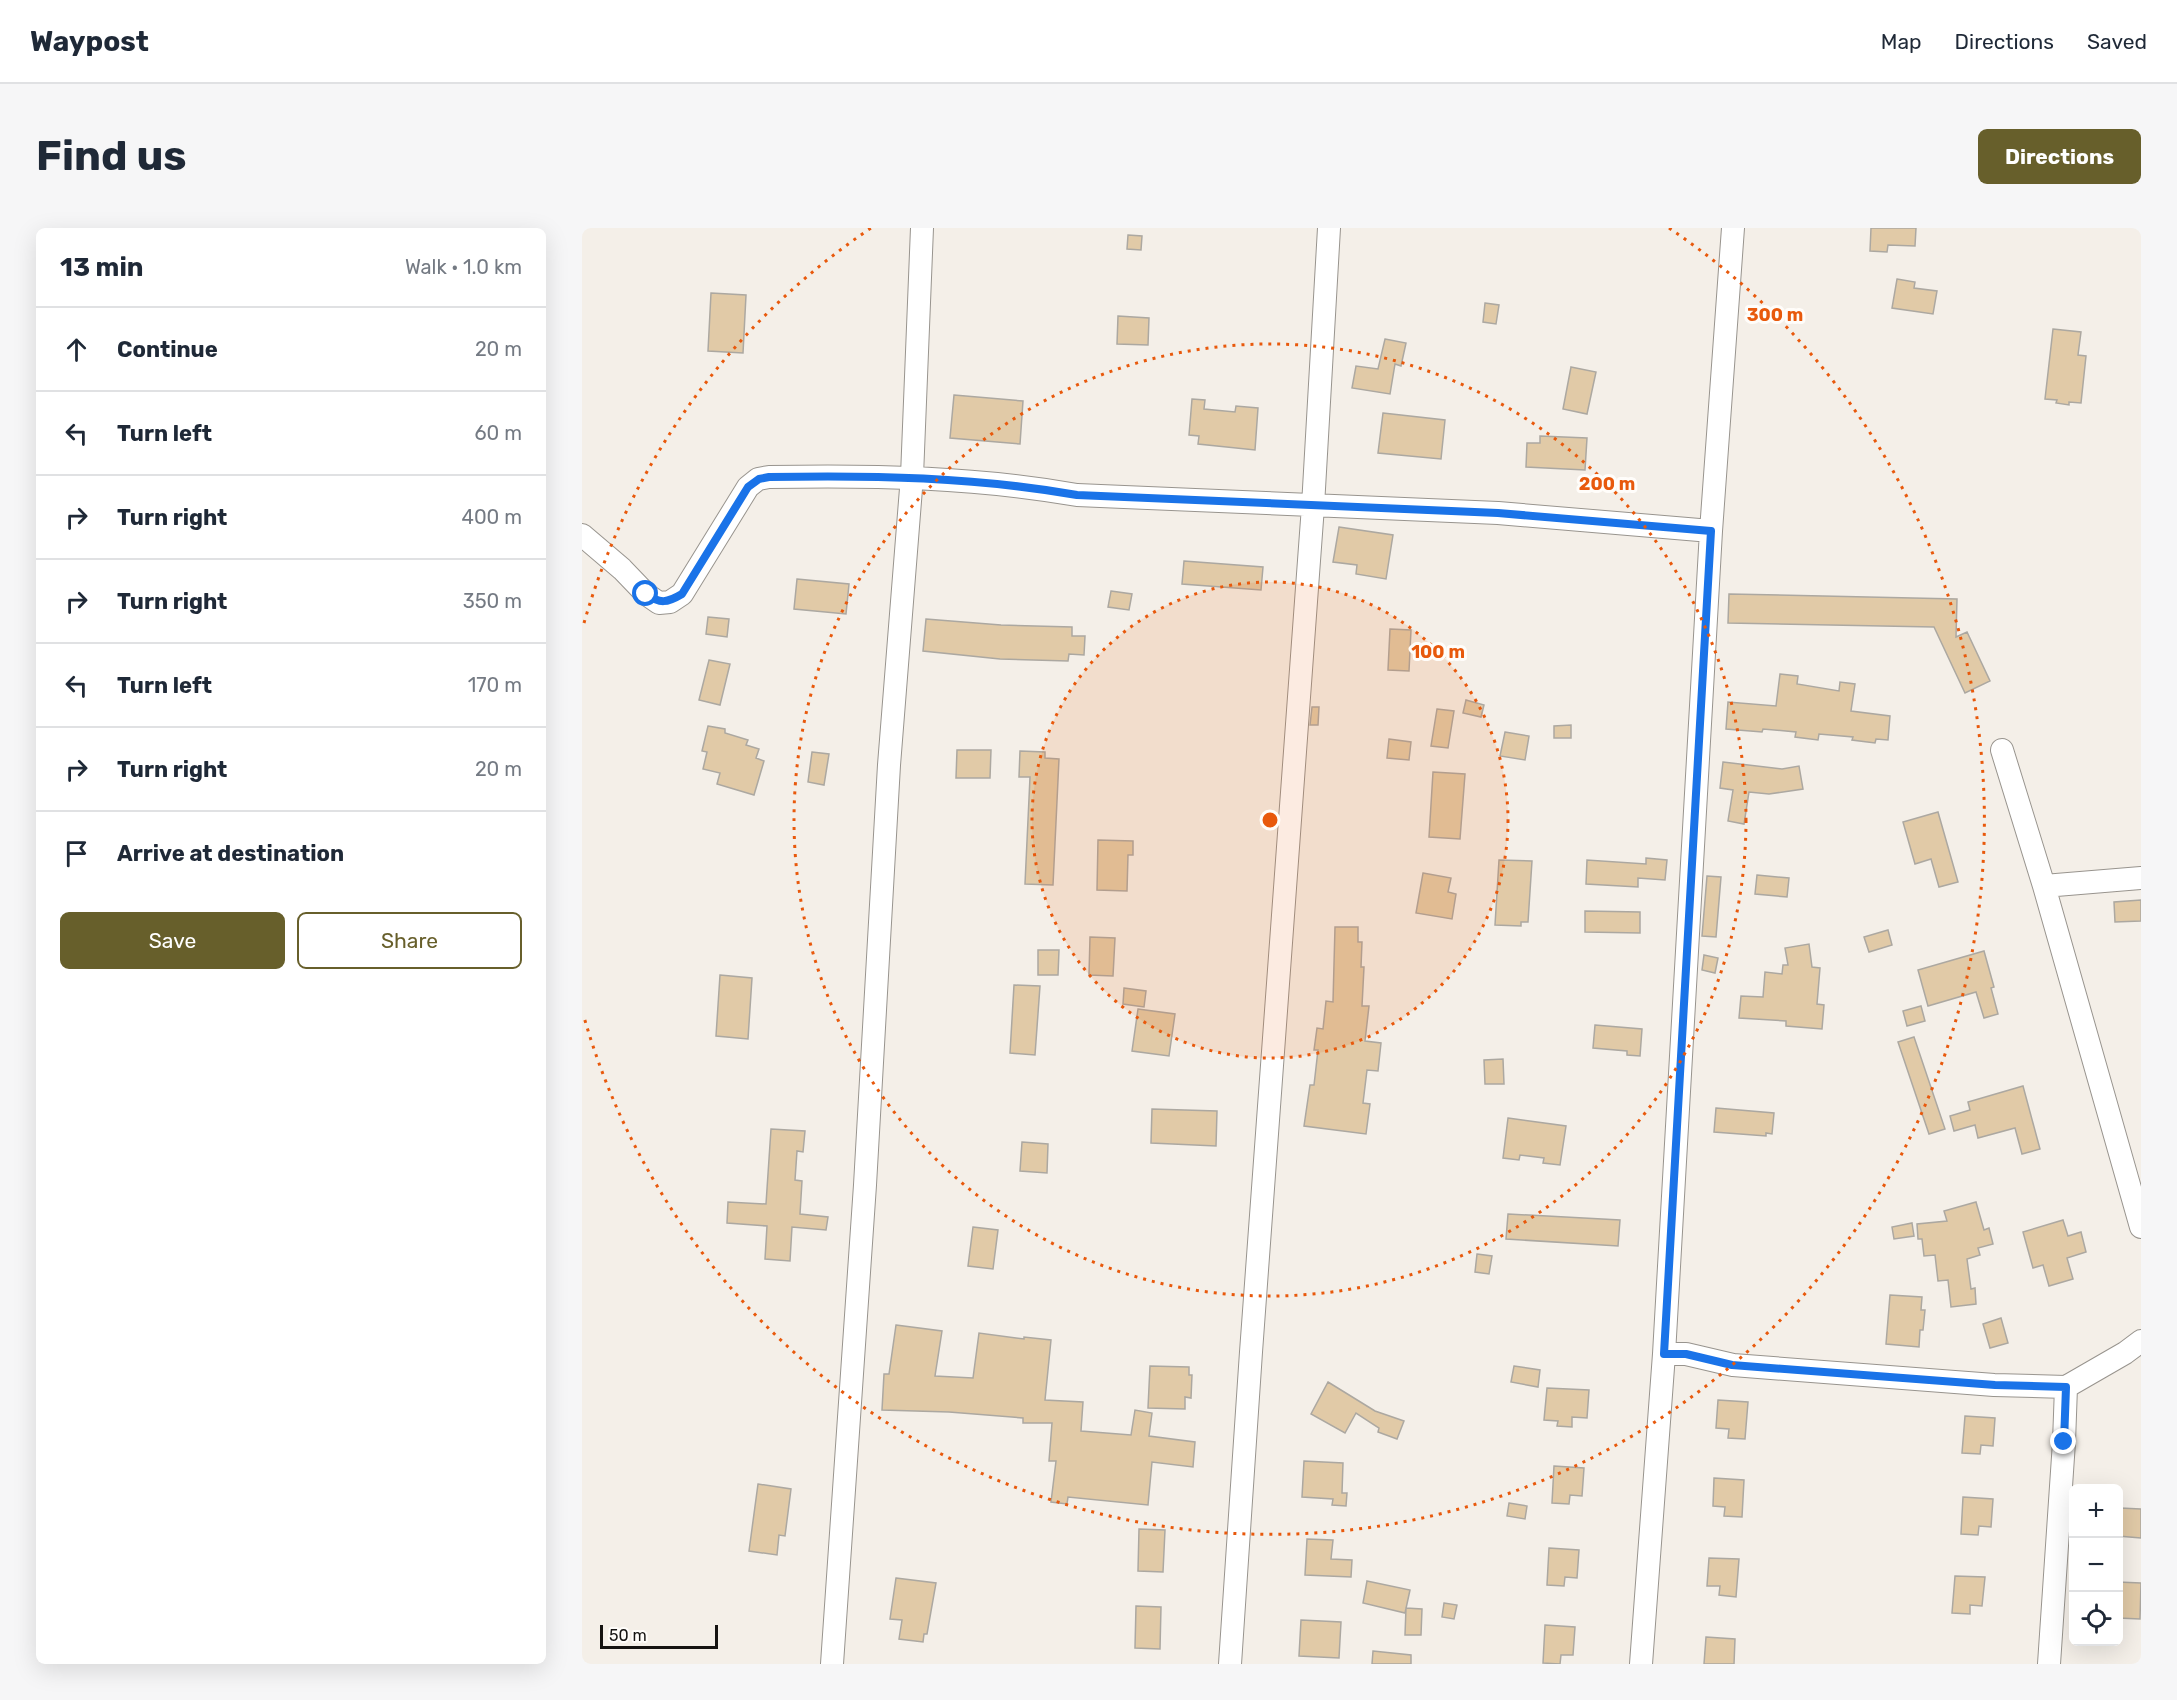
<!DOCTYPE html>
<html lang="en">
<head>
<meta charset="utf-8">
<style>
  :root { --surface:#fff; --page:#f6f6f7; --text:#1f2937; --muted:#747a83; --line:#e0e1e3; --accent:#675f2b }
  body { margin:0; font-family:Rubik,sans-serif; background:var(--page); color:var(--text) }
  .controls { position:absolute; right:18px; bottom:18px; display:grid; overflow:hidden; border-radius:9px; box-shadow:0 6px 24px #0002 }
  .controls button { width:54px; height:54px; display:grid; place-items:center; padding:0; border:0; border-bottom:2px solid var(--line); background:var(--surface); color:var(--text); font:30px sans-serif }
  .scale { position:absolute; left:18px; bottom:15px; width:118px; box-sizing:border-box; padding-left:6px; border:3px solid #151311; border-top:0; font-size:16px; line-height:21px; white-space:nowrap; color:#151311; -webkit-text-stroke:4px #fffdfa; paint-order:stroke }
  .stop { position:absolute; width:18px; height:18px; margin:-14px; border:4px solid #1a73e8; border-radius:50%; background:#fff }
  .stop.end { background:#1a73e8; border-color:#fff; box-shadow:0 2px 6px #0008 }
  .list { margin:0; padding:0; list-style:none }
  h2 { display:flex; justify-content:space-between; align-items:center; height:78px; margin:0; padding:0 24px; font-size:26px }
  h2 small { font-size:20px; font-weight:400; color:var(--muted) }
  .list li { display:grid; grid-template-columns:39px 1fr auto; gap:18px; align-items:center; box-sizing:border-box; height:84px; padding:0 24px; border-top:2px solid var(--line) }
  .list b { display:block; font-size:22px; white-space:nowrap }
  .list em { font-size:20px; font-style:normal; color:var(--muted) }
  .actions { display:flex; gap:12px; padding:18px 24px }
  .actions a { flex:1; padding:14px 0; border:2px solid var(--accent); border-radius:9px; text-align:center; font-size:21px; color:var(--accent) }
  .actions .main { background:var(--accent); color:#fff }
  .icon { flex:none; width:33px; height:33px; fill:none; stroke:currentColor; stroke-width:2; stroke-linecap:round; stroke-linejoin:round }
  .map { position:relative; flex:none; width:1559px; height:1436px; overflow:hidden; border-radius:9px }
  header { display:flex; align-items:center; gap:36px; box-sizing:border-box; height:84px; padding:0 30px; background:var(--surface); border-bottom:2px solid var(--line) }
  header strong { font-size:28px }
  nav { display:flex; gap:33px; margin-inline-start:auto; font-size:21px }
  .intro { display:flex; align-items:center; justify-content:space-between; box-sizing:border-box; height:144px; padding:0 36px }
  h1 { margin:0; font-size:42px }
  .button { padding:15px 27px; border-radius:9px; background:var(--accent); color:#fff; font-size:21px; font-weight:700 }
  main { display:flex; gap:36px; padding:0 36px }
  aside { flex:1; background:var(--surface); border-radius:9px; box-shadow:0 6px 24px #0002 }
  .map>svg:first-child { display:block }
  .building { fill:#e1caa7; stroke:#aca8a1; stroke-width:1.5 }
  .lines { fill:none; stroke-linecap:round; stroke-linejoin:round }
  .minor-casing { stroke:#98948e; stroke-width:24 }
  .minor { stroke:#fff; stroke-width:22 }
  .route { stroke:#1a73e8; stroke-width:8 }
  .ring { fill:none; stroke:#e8590c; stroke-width:3; stroke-dasharray:3 6 }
  .centre { fill:#e8590c; stroke:#fffdfa; stroke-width:3 }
  .ring-label { font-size:18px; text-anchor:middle; font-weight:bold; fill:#e8590c; stroke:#fffdfa; stroke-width:6; stroke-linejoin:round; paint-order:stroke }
</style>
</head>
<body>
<header>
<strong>Waypost</strong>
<nav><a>Map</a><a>Directions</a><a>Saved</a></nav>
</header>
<div class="intro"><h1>Find us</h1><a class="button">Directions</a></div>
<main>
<aside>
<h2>13 min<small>Walk · 1.0 km</small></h2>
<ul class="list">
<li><svg class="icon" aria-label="ahead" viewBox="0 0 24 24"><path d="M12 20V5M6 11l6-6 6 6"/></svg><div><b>Continue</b></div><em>20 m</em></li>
<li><svg class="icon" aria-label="left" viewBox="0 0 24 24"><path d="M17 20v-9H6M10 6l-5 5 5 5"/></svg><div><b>Turn left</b></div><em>60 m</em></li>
<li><svg class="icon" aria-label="right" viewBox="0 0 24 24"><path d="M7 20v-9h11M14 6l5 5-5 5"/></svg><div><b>Turn right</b></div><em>400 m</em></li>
<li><svg class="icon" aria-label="right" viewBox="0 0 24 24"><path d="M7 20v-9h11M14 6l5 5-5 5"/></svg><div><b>Turn right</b></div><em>350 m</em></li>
<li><svg class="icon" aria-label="left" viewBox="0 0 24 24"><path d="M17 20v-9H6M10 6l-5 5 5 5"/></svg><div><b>Turn left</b></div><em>170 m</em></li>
<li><svg class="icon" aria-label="right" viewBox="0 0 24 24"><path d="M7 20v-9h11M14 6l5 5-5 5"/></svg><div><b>Turn right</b></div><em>20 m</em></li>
<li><svg class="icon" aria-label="arrive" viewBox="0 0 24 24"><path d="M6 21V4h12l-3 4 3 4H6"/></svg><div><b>Arrive at destination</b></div></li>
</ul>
<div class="actions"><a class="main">Save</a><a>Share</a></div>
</aside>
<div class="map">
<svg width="1559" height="1436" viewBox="0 0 1559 1436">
  <rect width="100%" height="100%" fill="#f4efe8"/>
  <!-- building -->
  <path class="building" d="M1289,0H1334L1333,18L1306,17L1305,24L1288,23Z
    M546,7L560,8L559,22L545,21Z
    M1315,51L1333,54L1332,60L1355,63L1351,86L1310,80Z
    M129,65L164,67L161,125L126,123Z
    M903,75L917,77L914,96L901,94Z
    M536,88L567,90L566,117L535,116Z
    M1471,101L1499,104L1496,127L1504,128L1499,175L1487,174V177L1474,175L1475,172L1463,171Z
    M803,111L824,115L819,138L813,136L808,166L770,160L774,138L796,141Z
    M989,139L1014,144L1005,186L981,181Z
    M372,167L441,173L438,216L368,210Z
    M610,171L623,172L622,181L653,184L654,178L676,180L673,222L616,216L617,208L607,207Z
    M801,185L863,192L859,231L796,225Z
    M958,208L1005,210L1003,242L944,239L945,215H958Z
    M757,299L811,307L804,351L774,346L775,337L751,334Z
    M602,333L681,339L679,362L600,356Z
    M215,351L267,356L264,386L212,381Z
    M529,363L550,366L547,382L526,379Z
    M1147,366L1375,371L1374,409L1385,404L1408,453L1383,465L1352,399L1146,395Z
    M126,389L147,391L145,409L124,406Z
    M344,391L419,397L490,399V408H503L502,427L487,426L486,433L418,431L341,423Z
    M808,401L829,402L827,443L806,442Z
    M127,432L148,436L138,477L117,472Z
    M1198,446L1216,448L1215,456L1257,463L1258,454L1273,456L1269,483L1308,488L1306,512L1294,511L1293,515L1270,512L1271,509L1237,506L1236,512L1213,509L1214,504L1181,501L1180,504L1144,501L1146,474L1194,478Z
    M884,472L902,477L899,489L881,485Z
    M730,479H737L736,497H728Z
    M855,481L872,483L866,520L849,518Z
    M989,497V510H972V498Z
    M126,498L143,501V505L166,512L164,517L177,521L174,530L182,533L172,567L135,556L138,545L121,541L125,524L120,523Z
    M923,504L947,508L943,532L918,528Z
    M807,511L829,514L827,532L805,530Z
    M375,522H409L408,550H374Z
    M438,523L463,524V530L477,531L471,657L443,656L448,549H437Z
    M230,524L247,526L242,557L226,554Z
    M1141,534L1200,541L1217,538L1221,561L1187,566L1167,564L1162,596L1146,593L1151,562L1138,560Z
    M851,544L883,546L878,611L847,609Z
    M1356,584L1376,654L1357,659L1349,631L1333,636L1321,594Z
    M516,612L551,613V627H546L545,663L515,662Z
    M1064,630L1085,632L1083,652L1056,650V659L1004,656L1005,632L1064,636Z
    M917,632L950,633L946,694H939V698L913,697Z
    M841,645L869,650L866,664L874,666L870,691L834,685Z
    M1175,647L1207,650L1205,669L1173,666Z
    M1125,648L1139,649L1134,709L1120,708Z
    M1559,672V693L1533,694L1532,674Z
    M1003,683L1058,684V705L1003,704Z
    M753,699H776V714H780L779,739H782L780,778H787L783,813L799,815L796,843L785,842L781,875L788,876L784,906L722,898L728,857H732L736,822H732L735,800L741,801L744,773L751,774Z
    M1306,702L1310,717L1287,724L1282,709Z
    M508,709L533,710L531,748L507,747Z
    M1227,716L1230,739L1238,740L1235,776L1242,777L1240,801L1204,798V793L1157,790L1159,768L1181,769L1183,744L1200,746L1201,737H1206L1203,720Z
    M456,722H477L476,747H456Z
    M1402,723L1412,759L1409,760L1416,786L1402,790L1394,764L1346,778L1336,742Z
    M1122,727L1136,730L1133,745L1120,742Z
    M138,747L170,750L166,811L134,808Z
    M432,757L458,758L453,827L428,825Z
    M542,760L564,763L562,779L541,776Z
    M1339,778L1343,793L1325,798L1321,783Z
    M556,781L593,786L587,828L550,823Z
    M1013,797L1060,801L1058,828L1045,827V823L1011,820Z
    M1332,809L1363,901L1347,906L1316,814Z
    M921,831L922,856H903L902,832Z
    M1441,858L1458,921L1440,926L1433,900L1396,910L1393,897L1372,903L1368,888L1388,882L1386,874Z
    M1134,880L1192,885L1190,906L1184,905V908L1132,904Z
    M570,881L635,883L634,918L569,915Z
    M926,890L984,898L978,937L961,935L962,930L938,927L937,932L921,930Z
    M189,901L223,903L221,924L215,923L213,952L220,953L218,986L246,989L244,1002L210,999L208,1033L183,1031L185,998L145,995L146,974L184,976Z
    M440,914L466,916L465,945L438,943Z
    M1394,974L1402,1002L1407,1000L1411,1016L1396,1020L1398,1027L1385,1031L1389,1061L1393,1060L1394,1076L1369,1079L1366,1052L1356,1053L1353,1027L1342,1028L1340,1011H1336L1335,996L1365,993L1362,983Z
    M926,986L1038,992L1036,1018L924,1011Z
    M1481,992L1486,1008L1499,1004L1504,1024L1485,1030L1491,1051L1467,1058L1461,1037L1451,1040L1441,1004Z
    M1330,995L1332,1008L1312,1011L1310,999Z
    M391,999L416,1002L411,1041L386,1038Z
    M895,1026L910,1028L907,1046L893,1044Z
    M1308,1067L1340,1069L1339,1082H1343L1341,1102H1338L1337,1119L1304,1116Z
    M1419,1090L1426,1115L1408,1120L1401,1096Z
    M314,1097L360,1103L353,1148L391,1150L397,1105L442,1111V1109L469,1112L463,1172L501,1174L499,1203L549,1207L553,1182L570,1185L567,1208L613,1214L611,1239L570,1234L566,1277L486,1269L485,1276L469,1274L474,1233H467L470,1195H441V1190L367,1184L300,1182L302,1146H307Z
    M568,1138L607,1139V1147H610L609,1170L603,1169V1181L566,1180Z
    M932,1138L958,1142L956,1159L929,1154Z
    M746,1154L793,1183L822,1193L815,1211L796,1204L797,1200L774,1185L763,1205L729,1186Z
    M965,1160L1007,1162L1005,1190L990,1189V1199L975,1198L976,1193L962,1192Z
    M1136,1172L1166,1174L1163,1211L1146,1210L1147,1201L1134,1200Z
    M1383,1188L1413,1190L1411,1218L1399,1217L1398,1226L1380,1225Z
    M722,1233L761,1235L760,1265H765L764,1278L750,1277L751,1271L720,1269Z
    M972,1238L1002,1240L1000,1268L988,1267L987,1276L970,1275Z
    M1132,1250L1162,1252L1160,1289L1142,1288L1143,1279L1131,1278Z
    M176,1256L209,1261L203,1308L197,1307L195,1327L167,1323Z
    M1381,1269L1411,1271L1409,1299L1397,1298L1396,1307L1379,1306Z
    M927,1275L945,1278L943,1291L925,1288Z
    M1538,1280L1559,1281V1310L1536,1308Z
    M557,1301L583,1302L581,1344L556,1343Z
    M725,1311L751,1312L749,1331L770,1332L769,1349L723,1347Z
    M967,1320L997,1322L995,1350L983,1349L982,1358L965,1357Z
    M1127,1330L1157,1331L1154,1369L1137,1367L1138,1358H1125Z
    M1373,1348L1403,1349L1400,1378L1388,1377V1386L1370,1385Z
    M314,1350L354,1355L345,1406H342L341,1414L317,1411L320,1392L308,1391Z
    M785,1353L828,1362L823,1385L781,1375Z
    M1536,1354L1559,1355L1558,1391L1536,1390Z
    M862,1375L875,1377L872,1391L860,1389Z
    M554,1378L579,1379L578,1421L553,1420Z
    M824,1380L840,1381L839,1407H823Z
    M719,1392L759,1394L757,1430L717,1428Z
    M963,1397L993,1399L991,1427H979L978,1436L961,1435Z
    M1124,1409L1153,1411L1152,1436H1122Z
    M791,1423L829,1427V1436H790Z"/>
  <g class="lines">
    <defs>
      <path id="minor" d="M0,307L40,341L64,366L77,375L88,374L100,366L166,259L176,251L187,249C291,247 392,249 495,267L916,285L1129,303
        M1420,522L1462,658L1559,999
        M1462,658L1559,650
        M1082,1126H1104L1151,1137L1412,1157L1484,1159L1543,1125L1559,1113
        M250,1436L283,957L307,537L330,248L340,0
        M648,1436L669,1124L731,278L747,0
        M1059,1436L1082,1126L1129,303L1151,0
        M1467,1436L1482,1214L1484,1159"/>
    </defs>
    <!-- minor casing -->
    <use href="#minor" class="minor-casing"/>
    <!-- minor -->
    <use href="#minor" class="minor"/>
  </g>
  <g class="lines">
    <!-- route -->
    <path class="route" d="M64,366C78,376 85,375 100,366L166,259L177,251L187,249C291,247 392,249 495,267L916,285L1129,303L1082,1126H1104L1150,1137L1413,1157L1484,1159L1482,1214"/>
  </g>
  <!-- distance rings -->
  <circle cx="688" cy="592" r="238" fill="#e8590c" fill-opacity=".12"/>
  <g class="ring">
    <circle cx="688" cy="592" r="238"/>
    <circle cx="688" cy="592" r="476"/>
    <path d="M2 395A714 714 0 0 1 289 0M1087 0A714 714 0 1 1 2 789"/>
  </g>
  <circle cx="688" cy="592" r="9" class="centre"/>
  <g class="ring-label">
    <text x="1193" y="93">300 m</text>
    <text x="1025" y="262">200 m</text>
    <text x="856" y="430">100 m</text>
  </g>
</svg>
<div class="controls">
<button>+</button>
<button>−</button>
<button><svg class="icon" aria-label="locate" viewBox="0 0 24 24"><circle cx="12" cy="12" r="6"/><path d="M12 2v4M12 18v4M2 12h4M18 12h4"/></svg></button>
</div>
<div class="scale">50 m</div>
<div class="stop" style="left:64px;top:366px"></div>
<div class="stop end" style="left:1482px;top:1214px"></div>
</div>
</main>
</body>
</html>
